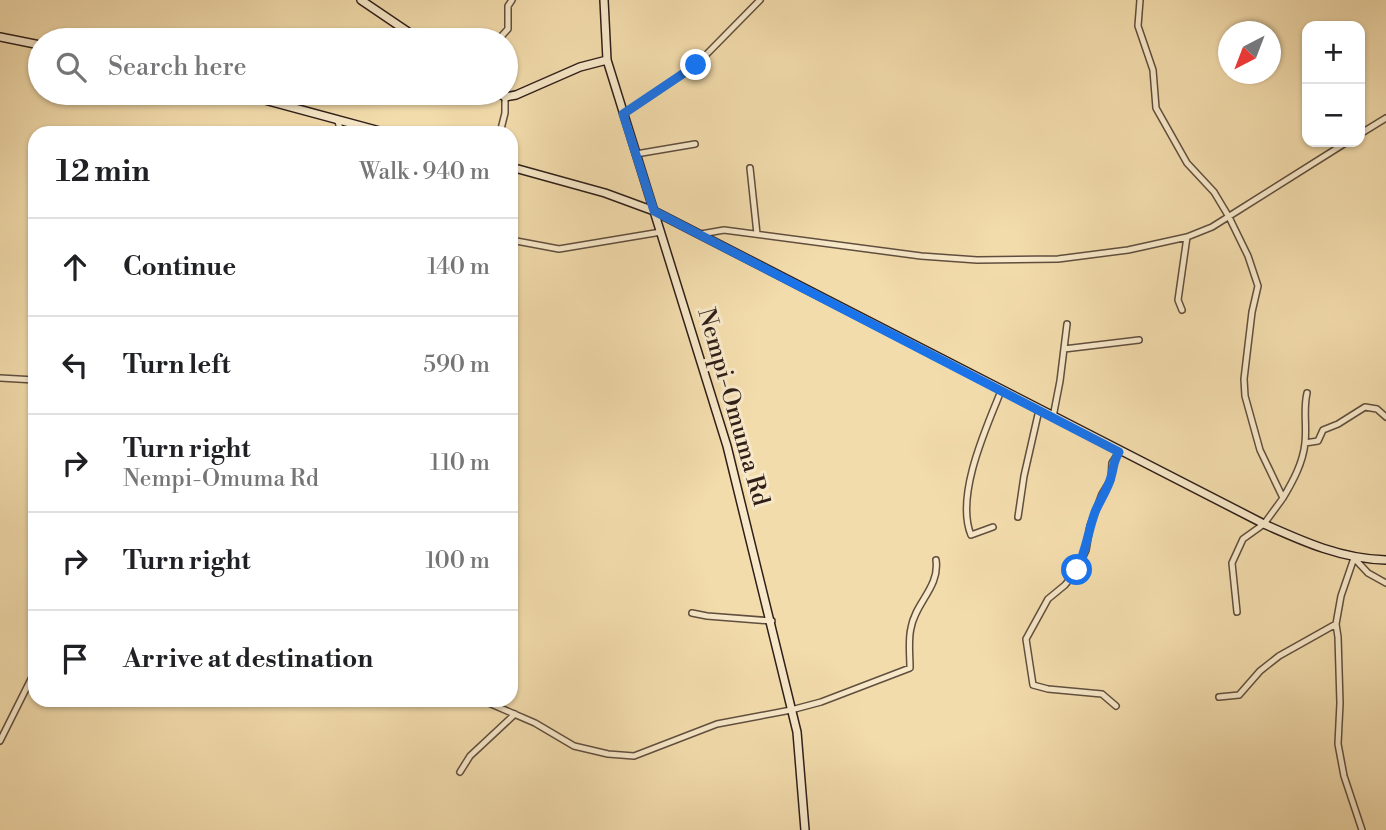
<!DOCTYPE html>
<html lang="en">
<head>
<meta charset="utf-8">
<style>
  :root { --surface:#fff; --page:#f2f2f2; --text:#202124; --muted:#757577; --line:#e0e0e0 }
  body { margin:0; font-family:"Libre Bodoni",serif; background:var(--page); color:var(--text) }
  .controls { position:absolute; right:21px; top:21px; display:grid; overflow:hidden; border-radius:14px; box-shadow:0 2px 5px #0004 }
  .controls button { width:63px; height:63px; display:grid; place-items:center; padding:0; border:0; border-bottom:2px solid var(--line); background:var(--surface); color:var(--text); font:35px sans-serif }
  .compass { position:absolute; left:1218px; top:21px; width:63px; height:63px; border-radius:50%; background:var(--surface); box-shadow:0 2px 5px #0004; rotate:222deg }
  .stop { position:absolute; width:21px; height:21px; margin:-16px; border:5px solid #1a73e8; border-radius:50%; background:#fff }
  .stop.end { background:#1a73e8; border-color:#fff; box-shadow:0 2px 7px #0008 }
  .list { margin:0; padding:0; list-style:none }
  h2 { display:flex; justify-content:space-between; align-items:center; height:91px; margin:0; padding:0 28px; font-size:30px }
  h2 small { font-size:23px; font-weight:400; color:var(--muted) }
  .list li { display:grid; grid-template-columns:46px 1fr auto; gap:21px; align-items:center; box-sizing:border-box; height:98px; padding:0 28px; border-top:2px solid var(--line) }
  .list b { display:block; font-size:26px; white-space:nowrap }
  .list p { margin:0; font-size:23px; white-space:nowrap; color:var(--muted) }
  .list em { font-size:23px; font-style:normal; color:var(--muted) }
  .icon { flex:none; width:38px; height:38px; fill:none; stroke:currentColor; stroke-width:2; stroke-linecap:round; stroke-linejoin:round }
  .map { position:relative; flex:none; width:1386px; height:830px; overflow:hidden }
  .search { position:absolute; background:var(--surface); box-shadow:0 2px 5px #0004; left:28px; top:28px; width:490px; height:77px; display:flex; align-items:center; gap:18px; box-sizing:border-box; padding:0 24px; border-radius:38px; color:var(--muted); font-size:26px }
  .panel { position:absolute; background:var(--surface); box-shadow:0 2px 5px #0004; left:28px; top:126px; width:490px; height:581px; border-radius:21px }
  .map>svg:first-child { display:block }
  .lines { fill:none; stroke-linecap:round; stroke-linejoin:round }
  .street-casing { stroke:#604e3e; stroke-width:8 }
  .secondary-casing { stroke:#2f1f19; stroke-width:10 }
  .street { stroke:#f7e8c9; stroke-width:5 }
  .secondary { stroke:#f7e8c9; stroke-width:7 }
  .route { stroke:#1a73e8; stroke-width:9 }
  .labels { text-anchor:middle; dominant-baseline:central; stroke-width:6; stroke-linejoin:round; paint-order:stroke }
  .street-label { font-size:24px; fill:#2f1f19; stroke:#f7e8c9 }
</style>
</head>
<body>
<div class="map">
<svg width="1386" height="830" viewBox="0 0 1386 830">
  <rect width="100%" height="100%" fill="#f3dcac"/>
  <filter id="stains"><feTurbulence type="fractalNoise" baseFrequency=".00286" numOctaves="4"/><feColorMatrix values="0 0 0 0 .2 0 0 0 0 .09 0 0 0 0 .02 0 0 0 .5 -.17"/></filter>
  <radialGradient id="worn" r=".72"><stop offset=".6" stop-color="#630" stop-opacity="0"/><stop offset="1" stop-color="#630" stop-opacity=".3"/></radialGradient>
  <g class="lines">
    <defs>
      <path id="street" d="M1140,0L1138,26L1153,70L1156,108L1187,163L1214,192L1229,217L1248,256L1258,286L1252,312L1244,379L1245,396L1260,450L1283,498C1293,481 1303,463 1305,443C1307,425 1303,410 1307,393
        M498,40L508,29V6L512,0
        M623,114L696,65L760,0
        M337,119L340,128L346,133
        M500,133L505,113V97
        M1360,134L1386,118
        M636,154L695,144
        M750,168L757,234
        M701,234L724,230L921,256L977,260L1058,259L1128,250L1187,237L1212,227L1347,142
        M511,240L559,249L661,232
        M1182,310L1178,300L1187,237
        M1064,349L1139,340
        M0,378L35,380
        M1053,417L1060,381L1067,324
        M1305,443L1318,441L1323,430L1338,424L1365,407L1377,409L1386,417
        M1018,517L1024,476L1039,410
        M993,527L971,535C955,496 986,428 1001,391
        M1237,612L1232,563L1243,539L1264,524L1283,498
        M692,613L707,616L772,621
        M1219,697L1239,695L1260,671L1279,656L1336,624
        M482,700L535,723L574,746L608,754L634,756L717,724L791,710L821,702L910,668C910,655 908,640 911,628C915,603 940,587 936,560
        M1116,706L1102,694L1048,689L1033,685L1026,639L1048,599L1065,585L1077,570L1086,550L1090,526L1102,494L1111,479L1112,463L1119,452
        M0,741L35,671
        M460,772L470,756L515,714
        M1362,830L1344,776L1338,744L1340,703L1338,637L1336,624L1341,596L1354,558L1368,573L1386,583"/>
      <path id="secondary" d="M361,0L420,40
        M604,0L607,60L727,446L797,732L805,830
        M0,37L40,45
        M239,93L387,133
        M499,93L505,97L516,95L580,67L607,60
        M511,167L605,193L654,211L1264,524C1304,542 1342,559 1386,560"/>
    </defs>
    <!-- street casing -->
    <use href="#street" class="street-casing"/>
    <!-- secondary casing -->
    <use href="#secondary" class="secondary-casing"/>
    <!-- street -->
    <use href="#street" class="street"/>
    <!-- secondary -->
    <use href="#secondary" class="secondary"/>
  </g>
  <g class="lines">
    <!-- route -->
    <path class="route" d="M696,65L623,114L654,211L1119,452C1113,462 1114,467 1111,477C1109,487 1099,502 1095,512C1088,532 1086,550 1077,570"/>
  </g>
  <g class="labels">
    <!-- street labels -->
    <g class="street-label">
      <text transform="translate(733 407) rotate(74)">Nempi-Omuma Rd</text>
    </g>
  </g>
  <rect width="100%" height="100%" filter="url(#stains)"/>
  <rect width="100%" height="100%" fill="url(#worn)"/>
</svg>
<div class="controls">
<button>+</button>
<button>−</button>
</div>
<svg class="compass" viewBox="-18 -18 36 36"><path d="M0-13l5 13h-10z" fill="#e53935"/><path d="M0 13l5-13h-10z" fill="#757577"/></svg>
<div class="stop" style="left:1077px;top:570px"></div>
<div class="stop end" style="left:696px;top:65px"></div>
<div class="search"><svg class="icon" aria-label="search" viewBox="0 0 24 24"><circle cx="10" cy="10" r="6"/><path d="M15 15l6 6"/></svg>Search here</div>
<section class="panel">
<h2>12 min<small>Walk · 940 m</small></h2>
<ul class="list">
<li><svg class="icon" aria-label="ahead" viewBox="0 0 24 24"><path d="M12 20V5M6 11l6-6 6 6"/></svg><div><b>Continue</b></div><em>140 m</em></li>
<li><svg class="icon" aria-label="left" viewBox="0 0 24 24"><path d="M17 20v-9H6M10 6l-5 5 5 5"/></svg><div><b>Turn left</b></div><em>590 m</em></li>
<li><svg class="icon" aria-label="right" viewBox="0 0 24 24"><path d="M7 20v-9h11M14 6l5 5-5 5"/></svg><div><b>Turn right</b><p>Nempi-Omuma Rd</p></div><em>110 m</em></li>
<li><svg class="icon" aria-label="right" viewBox="0 0 24 24"><path d="M7 20v-9h11M14 6l5 5-5 5"/></svg><div><b>Turn right</b></div><em>100 m</em></li>
<li><svg class="icon" aria-label="arrive" viewBox="0 0 24 24"><path d="M6 21V4h12l-3 4 3 4H6"/></svg><div><b>Arrive at destination</b></div></li>
</ul>
</section>
</div>
</body>
</html>
